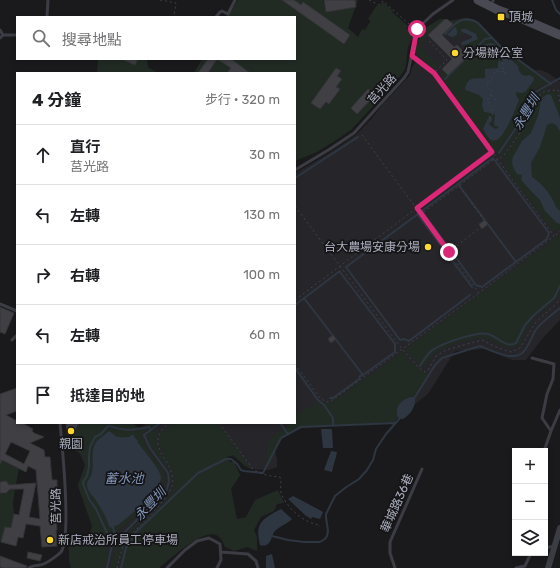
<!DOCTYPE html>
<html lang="zh-TW">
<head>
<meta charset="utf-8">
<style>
  :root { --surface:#fff; --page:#f2f2f2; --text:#202124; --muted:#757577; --line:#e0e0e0 }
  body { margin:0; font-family:Rubik,"Noto Sans TC",sans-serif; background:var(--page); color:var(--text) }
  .controls { position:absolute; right:12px; bottom:12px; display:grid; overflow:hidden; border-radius:0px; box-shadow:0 2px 6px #0003 }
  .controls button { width:36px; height:36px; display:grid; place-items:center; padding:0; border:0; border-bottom:1px solid var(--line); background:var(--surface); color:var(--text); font:20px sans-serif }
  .stop { position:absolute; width:12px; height:12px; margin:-9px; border:3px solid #db2777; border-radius:50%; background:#fff }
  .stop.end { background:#db2777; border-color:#fff; box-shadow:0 1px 4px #0008 }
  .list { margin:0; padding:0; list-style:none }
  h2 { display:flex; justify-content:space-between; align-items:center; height:52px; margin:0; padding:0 16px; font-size:17px }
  h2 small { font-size:13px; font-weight:400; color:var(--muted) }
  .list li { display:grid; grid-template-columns:26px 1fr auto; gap:12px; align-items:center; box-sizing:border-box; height:60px; padding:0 16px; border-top:1px solid var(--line) }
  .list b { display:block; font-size:15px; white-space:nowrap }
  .list p { margin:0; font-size:13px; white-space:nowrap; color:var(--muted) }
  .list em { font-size:13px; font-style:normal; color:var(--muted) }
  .icon { flex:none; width:22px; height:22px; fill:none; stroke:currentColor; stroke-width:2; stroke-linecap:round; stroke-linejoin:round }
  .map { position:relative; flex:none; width:560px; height:568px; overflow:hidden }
  .search { position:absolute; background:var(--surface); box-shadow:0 2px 6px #0003; left:16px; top:16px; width:280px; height:44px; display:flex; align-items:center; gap:10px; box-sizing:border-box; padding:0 14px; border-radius:0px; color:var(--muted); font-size:15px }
  .panel { position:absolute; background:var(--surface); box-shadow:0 2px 6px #0003; left:16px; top:72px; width:280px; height:352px; border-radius:0px }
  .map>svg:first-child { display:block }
  .built { fill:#26262a }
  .green { fill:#212b24 }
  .water { fill:#2e3642 }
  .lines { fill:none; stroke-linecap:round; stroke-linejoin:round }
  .stream { stroke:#2e3642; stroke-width:2 }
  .building { fill:#3f3f44; stroke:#343439; fill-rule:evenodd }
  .path { stroke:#404149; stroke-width:1; stroke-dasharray:2 3; stroke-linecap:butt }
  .lane { stroke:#3c3c44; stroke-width:3 }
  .street { stroke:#3c3c44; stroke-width:6 }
  .secondary { stroke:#484952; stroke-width:9 }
  .route { stroke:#db2777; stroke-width:5 }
  .poi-dot { fill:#ffd82f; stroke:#151517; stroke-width:1.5 }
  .labels { text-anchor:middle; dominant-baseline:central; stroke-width:3.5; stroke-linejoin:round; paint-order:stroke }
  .poi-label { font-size:12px; fill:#abaebd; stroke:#151517; text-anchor:start }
  .street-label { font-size:12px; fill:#abaebd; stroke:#151517 }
  .water-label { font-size:13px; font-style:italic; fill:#8196ba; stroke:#151517 }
</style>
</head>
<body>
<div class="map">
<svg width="560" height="568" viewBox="0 0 560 568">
  <rect width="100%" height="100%" fill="#1a1a1c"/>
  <!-- built -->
  <path class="built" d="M465,18L475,20L479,22L492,37L515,57L535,70H541L548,73L560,81V320L542,339L526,360H512L485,349L455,351L428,394L397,418L313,423L279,433L274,447L277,459V467L269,470L251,469L245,466L233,455L227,457L230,462H234L240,475L231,489V494L150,568H78L72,563L68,548L83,539L98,536L92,523L78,485L85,465L74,442L83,423H131L140,428L147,423H295V173L318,160L337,148L357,134L373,117L383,104L410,75L412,67L415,63L416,54L415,52L417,43L424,29L440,19H445L450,21Z"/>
  <!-- green -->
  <path class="green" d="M238,0H323V2L324,4L326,12L356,7L355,0H358L348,28L358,37L362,29L365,30L370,22V20L368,19L377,5L379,6L383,2L393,11L392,12L408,26L407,28L413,34L414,33H415L408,47L406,64L405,69L401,75L386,90L375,104L352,129L341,137L317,152L295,161V73H194L202,59H295V17H225L226,15L227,16Z
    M465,18C480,19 482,26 491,36L490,37L495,43L548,82L532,91L522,118L496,154L493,150L441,80V75L442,69L448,75L468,56L463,46L461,44L462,42L472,38V36L465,33L455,39L447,35L438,26L428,35L420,47L438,65L434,68L430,67L415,52L417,43L424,29L440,19H445L450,21Z
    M98,59H147L148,67L158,73H97Z
    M549,86L548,88L538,94L536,97L524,125L504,153L502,155H499L525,119L534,96L541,90Z
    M549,91L556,92L560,112V229L554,231L552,230L517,184L505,167L503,160L504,157L529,119L538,98L544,92Z
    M560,233V295L550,305L536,316L525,332L520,344L515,347C505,349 498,343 489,339C479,335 450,344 441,349C433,353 429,361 423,367L420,366L405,349L545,246Z
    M402,351C409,358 420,373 429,373L414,395L406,398L396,412L398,418L395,422L301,427L281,437L266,466L267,449L269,440L278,433L285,429L288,423H295V417L303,411L320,401L325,403L331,402L346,393L356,384L375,372Z
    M81,423H129L134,424L135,427H145L148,425V423H155L156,425L143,433L142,436L148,449L163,471L165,480L163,488L156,496L134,517L117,532L111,535L107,548V560L104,568H71L69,561V545L81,544L87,541L92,526L78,486L85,466L83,456C78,452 72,449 70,442L76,429Z
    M171,423H218L251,469L245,466L233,455L227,457L230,462H234L240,475L231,489L237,519L246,517L255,500L278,490L284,503L277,504L274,511L261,517L254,530L257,537V551L247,547L234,551L225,547C223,542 221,537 216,535C202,529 170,559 159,568H119C120,561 121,553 123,547C125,543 128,540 130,537C142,521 166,506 173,489C181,468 156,456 160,437C161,431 167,427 171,423Z
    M157,428C160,434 155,441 158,448C162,458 170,466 171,476C174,498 146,515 133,529C130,533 127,537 124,542C119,549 118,559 116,568H110L116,544L167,492L170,485V473L151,446L147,435Z
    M0,459L19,469L16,484L9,485C7,481 4,480 0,482Z
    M10,489H15L13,503L14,514L12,528L5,527L0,543V493C4,495 8,493 10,489Z"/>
  <!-- water -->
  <path class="water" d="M455,27L456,28C460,36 453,39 447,35Z
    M462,29H466L476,34L478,39L467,44L463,45L461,44L462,42L472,38V36L462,32L461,30Z
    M490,43L494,44L518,66L519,71L522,75L526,76L529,75L533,77L534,79L532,83L525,92L521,93L516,92V95L519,100C516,107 502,147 491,140C488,138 485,132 483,129L489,116H491C493,120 492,121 489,124L492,127L496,129L499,127L495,126L494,123L495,114L484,112L482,105L483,99L479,95L466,90L465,89C468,75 475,79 485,78V69L498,68V63L503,61C499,53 494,46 485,48L483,45Z
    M548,94L551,95L560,118V131L556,125L552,123L547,125L540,147L531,163L532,177C540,182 548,191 553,200C555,205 555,207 560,211V224L557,223L545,211L540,200L532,192L521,180L522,175L517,174L513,167L512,162L513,157L522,141L531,133L538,116L541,100L543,97Z
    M411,397H415C416,407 411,414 403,419L398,418C394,408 400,400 411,397Z
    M321,429H331L332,430L333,448H323Z
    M109,431C112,433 114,435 117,437C121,438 126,437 130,437L131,435H133L136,439L138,441L137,443H138C144,451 160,469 161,477C162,490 128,517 118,525H117L110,528C107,519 102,510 97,502C94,497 88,492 87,486C86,482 92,477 92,472C94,463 90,449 97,441C100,438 105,435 109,431Z
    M331,451L337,452C336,459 333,465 332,472L324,470Z
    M293,496L314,507L323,512L320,519L312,517L311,519L305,515L288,499Z
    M281,509L292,519C287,524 280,526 275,531C272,534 272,540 269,543C266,546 263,546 260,545C254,522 264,518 281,509Z
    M272,554L275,568H266V556Z"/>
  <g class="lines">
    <!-- stream -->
    <path class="stream" d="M552,0L556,10L560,14
      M445,34C455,23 463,14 478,23L500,46L551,84
      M445,79L485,39L491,38
      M499,153L518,125L524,118L534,93L560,78
      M295,178L358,137
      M458,184L516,262
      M421,211H422L493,158L549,233L547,239L482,287L476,285L422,211
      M417,214L472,287
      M346,267L400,340L404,339L409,341L470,295
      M346,267L418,214
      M304,298L363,375L395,352V344L340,272
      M295,305L340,271
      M420,366C424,360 428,352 434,349C444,343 477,331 488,334C497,336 506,349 516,343L525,325L533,316L554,298L560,286
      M295,368L318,400L324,405L333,418V425
      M415,397L435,365L442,358L480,346C491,350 516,364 525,350C529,344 532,337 535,331C541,322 552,315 560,308
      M330,398H333L359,379L360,376L363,375
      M280,423L288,434
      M113,527L116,539
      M272,536L288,540L304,542H320L325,539L327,536L328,531L326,517V514L335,496L345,488L359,479L367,470L373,460L376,449L386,434L401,417
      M115,541L107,533L96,509L89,499L84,486L83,482L87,476L89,467V456L90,447L95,437L101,434L108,426C113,426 117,429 121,429C130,431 140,429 149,427L151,430
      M107,568L112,545L116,539L122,535L167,489L169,481L168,473L150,448L144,435L160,423
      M121,568L126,548L136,532L198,473L226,459H231L237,464L241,470L244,471L263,473L281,438L301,427L395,423"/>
  </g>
  <!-- building -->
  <path class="building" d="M282,0H294L301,5L303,2L350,35L344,44Z
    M324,0H355L356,7L326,12Z
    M445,19L446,20L447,19L453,24L442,35L454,47L457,45L468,56L448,75L442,69L452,59L428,35Z
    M121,59H138L135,65Z
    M208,59H231L250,73H227L231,68L217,59L208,73H198Z
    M336,68L341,71L337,76L342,79L336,87L340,89L329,104L326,102L320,109L311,103Z
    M368,89L375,95L357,114L351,108Z
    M485,220L488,224L482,229L479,224Z
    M0,307L14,313L5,334L0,332Z
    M333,335L336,339L331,343L328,339Z
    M17,388V411L6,415L17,421V423H22L33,429L32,431L34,433L44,437L30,443L44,450L45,457H50L52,480H57V488H52L54,519H56L57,530H56L57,546L42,547L40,526L26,524L23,538L18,537L16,546L1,542L5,527L11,528L14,514L19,515L24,489H10L6,493H0V482L6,481L9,485L36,483L29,517L40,519L36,470L28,466L26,472L2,460L0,464V394ZM11,442L30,451L24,464L5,454Z
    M66,423H80L76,428L75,433L67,434Z
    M28,552L42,555L40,561L27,558Z
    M0,556L27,566L26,568H3L0,567Z"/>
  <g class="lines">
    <!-- path -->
    <path class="path" d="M160,0L176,3L174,16L178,17
      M369,0L379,5L383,1L409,24L413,26
      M429,41L447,60L435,72
      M415,58L434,73L492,152L498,160L504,155L525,126L536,98L545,91L558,90L560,104
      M504,72L506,74L507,73L508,74
      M491,95L496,100L497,99
      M493,115L491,111L493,109L488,104L489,102L487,100L493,92L486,87L489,81L490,82L495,71L504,72L502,61L498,62
      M362,135L479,293L554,236L498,160H493L421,214
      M295,206L402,349L419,368L425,372L428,370L436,356L446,350L467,344L482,340L496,347L511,352L520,348L536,322L556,304L560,299
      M556,235L560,231
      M449,252L486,223L459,186
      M295,300L491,152
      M295,364L320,398L326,402L331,401L479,293
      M219,423L252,468C260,475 270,476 280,477C282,482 280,487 281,493C285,504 297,516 307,521C311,523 315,524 319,525V527
      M117,568L123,545L127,539C138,527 169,499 172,486C178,460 140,447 169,423"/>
    <!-- lane -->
    <path class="lane" d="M493,1V0
      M47,17L48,0
      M216,17L220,12L222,11L228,14L235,0
      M0,30L3,35L0,38
      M3,35H17
      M295,170L330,149L354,133L404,78L408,72L417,29L433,14L453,0
      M0,304L17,311
      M12,340L17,335
      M532,358L554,364L553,379L547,394L542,418L551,431
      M544,451L551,431L560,410
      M545,548L554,546
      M221,552L248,554L256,561L258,568
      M29,568C33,565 36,566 40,565C45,565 58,555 61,552C72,537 62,445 60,423
      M167,568L185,550L197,541L209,538L220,544L221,560L217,568
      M395,568L390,553V542L422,469
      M516,568L525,566L531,553"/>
    <!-- street -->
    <path class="street" d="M548,568L560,528"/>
    <!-- secondary -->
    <path class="secondary" d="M478,0L498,10L518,17L560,35"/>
  </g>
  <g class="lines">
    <!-- route -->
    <path class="route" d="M417,29L412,56L434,73L492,152L417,208L449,252"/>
  </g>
  <!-- markers -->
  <g class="poi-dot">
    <rect x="497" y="13" width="8" height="8" rx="2"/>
    <circle cx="455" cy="53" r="4"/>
    <circle cx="428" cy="247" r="4"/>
    <circle cx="71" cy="431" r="4"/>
    <circle cx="50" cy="540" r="4"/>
  </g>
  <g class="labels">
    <!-- poi labels -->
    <g class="poi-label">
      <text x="509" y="17">頂城</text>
      <text x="463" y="53">分場辦公室</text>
      <text x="420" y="247" text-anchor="end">台大農場安康分場</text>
      <text x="71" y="444" text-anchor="middle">親園</text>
      <text x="58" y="540">新店戒治所員工停車場</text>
    </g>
    <!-- street labels -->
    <g class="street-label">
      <text transform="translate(382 89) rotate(-48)">莒光路</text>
      <text transform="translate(397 503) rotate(-66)">華城路36巷</text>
      <text transform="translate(56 506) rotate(-91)">莒光路</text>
    </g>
    <!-- water labels -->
    <g class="water-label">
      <text transform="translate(526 112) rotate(-59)">永豐圳</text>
      <text x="124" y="478">蓄水池</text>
      <text transform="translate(150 504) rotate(-47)">永豐圳</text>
    </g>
  </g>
</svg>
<div class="controls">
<button>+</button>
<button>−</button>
<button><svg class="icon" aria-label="layers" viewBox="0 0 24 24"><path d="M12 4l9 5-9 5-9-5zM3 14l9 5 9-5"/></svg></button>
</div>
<div class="stop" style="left:417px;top:29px"></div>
<div class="stop end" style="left:449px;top:252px"></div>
<div class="search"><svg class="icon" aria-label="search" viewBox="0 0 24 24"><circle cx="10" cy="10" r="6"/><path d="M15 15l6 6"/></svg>搜尋地點</div>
<section class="panel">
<h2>4 分鐘<small>步行 · 320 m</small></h2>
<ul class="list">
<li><svg class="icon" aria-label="ahead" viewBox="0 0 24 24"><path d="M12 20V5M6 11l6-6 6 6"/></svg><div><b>直行</b><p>莒光路</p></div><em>30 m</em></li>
<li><svg class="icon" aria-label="left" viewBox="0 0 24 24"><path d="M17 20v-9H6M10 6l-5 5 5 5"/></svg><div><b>左轉</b></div><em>130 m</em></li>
<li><svg class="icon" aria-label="right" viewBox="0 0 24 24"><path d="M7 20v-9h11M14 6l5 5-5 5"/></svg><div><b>右轉</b></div><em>100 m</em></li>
<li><svg class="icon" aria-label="left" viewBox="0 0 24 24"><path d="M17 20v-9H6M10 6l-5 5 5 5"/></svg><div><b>左轉</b></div><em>60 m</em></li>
<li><svg class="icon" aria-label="arrive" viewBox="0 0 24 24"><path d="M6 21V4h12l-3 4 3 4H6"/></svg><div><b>抵達目的地</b></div></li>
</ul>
</section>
</div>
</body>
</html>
